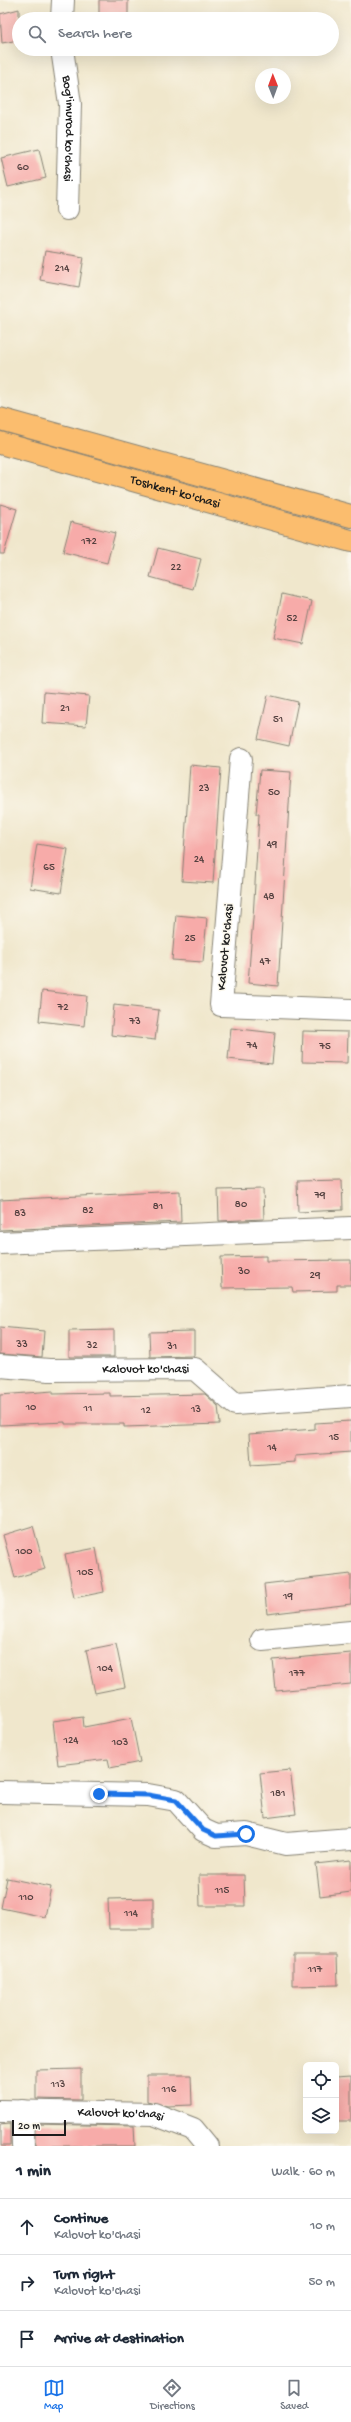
<!DOCTYPE html>
<html lang="en">
<head>
<meta charset="utf-8">
<style>
  :root { --surface:#fff; --page:#f6f6f7; --text:#1f2937; --muted:#747a83; --line:#e0e1e3; --accent:#1a73e8 }
  body { margin:0; font-family:"Gochi Hand",sans-serif; background:var(--page); color:var(--text) }
  .controls { position:absolute; right:12px; bottom:12px; display:grid; overflow:hidden; border-radius:6px; box-shadow:0 4px 16px #0002 }
  .controls button { width:36px; height:36px; display:grid; place-items:center; padding:0; border:0; border-bottom:1px solid var(--line); background:var(--surface); color:var(--text); font:20px sans-serif }
  .compass { position:absolute; left:255px; top:68px; width:36px; height:36px; border-radius:50%; background:var(--surface); box-shadow:0 4px 16px #0002; rotate:359deg }
  .scale { position:absolute; left:12px; bottom:10px; width:54px; box-sizing:border-box; padding-left:4px; border:2px solid #1c1c1c; border-top:0; font-size:11px; line-height:14px; white-space:nowrap; color:#1c1c1c; -webkit-text-stroke:3px #fbf7ec; paint-order:stroke }
  .stop { position:absolute; width:12px; height:12px; margin:-9px; border:3px solid #1a73e8; border-radius:50%; background:#fff }
  .stop.end { background:#1a73e8; border-color:#fff; box-shadow:0 1px 4px #0008 }
  .list { margin:0; padding:0; list-style:none }
  h2 { display:flex; justify-content:space-between; align-items:center; height:52px; margin:0; padding:0 16px; font-size:17px }
  h2 small { font-size:13px; font-weight:400; color:var(--muted) }
  .list li { display:grid; grid-template-columns:26px 1fr auto; gap:12px; align-items:center; box-sizing:border-box; height:56px; padding:0 16px; border-top:1px solid var(--line) }
  .list b { display:block; font-size:15px; white-space:nowrap }
  .list p { margin:0; font-size:13px; white-space:nowrap; color:var(--muted) }
  .list em { font-size:13px; font-style:normal; color:var(--muted) }
  .icon { flex:none; width:22px; height:22px; fill:none; stroke:currentColor; stroke-width:2; stroke-linecap:round; stroke-linejoin:round }
  .map { position:relative; flex:none; width:351px; height:2146px; overflow:hidden }
  .search { position:absolute; background:var(--surface); box-shadow:0 4px 16px #0002; left:12px; right:12px; top:12px; height:44px; display:flex; align-items:center; gap:10px; box-sizing:border-box; padding:0 14px; border-radius:22px; color:var(--muted); font-size:15px }
  .sheet { height:220px; background:var(--surface) }
  nav { display:flex; justify-content:space-around; align-items:center; box-sizing:border-box; height:56px; border-top:1px solid var(--line); background:var(--surface); font-size:11px; color:var(--muted) }
  nav a { display:grid; justify-items:center; gap:2px }
  nav .on { color:var(--accent) }
  .map>svg:first-child { display:block }
  .building { fill:#f7aba9 }
  .lines { fill:none; stroke-linecap:round; stroke-linejoin:round }
  .minor-casing { stroke:#868274; stroke-width:24 }
  .highway-casing { stroke:#868274; stroke-width:24 }
  .minor { stroke:#fff; stroke-width:22 }
  .highway { stroke:#fbbd6e; stroke-width:22 }
  .route { stroke:#1a73e8; stroke-width:5 }
  .labels { text-anchor:middle; dominant-baseline:central; stroke-width:3; stroke-linejoin:round; paint-order:stroke }
  .number-label { font-size:11px; fill:#53403f }
  .street-label { font-size:13px; fill:#1c1c1c; stroke:#fbf7ec }
</style>
</head>
<body>
<div class="map">
<svg width="351" height="2146" viewBox="0 0 351 2146">
  <rect width="100%" height="100%" fill="#fbf7ec"/>
  <filter id="ink" filterUnits="userSpaceOnUse"><feTurbulence type="fractalNoise" baseFrequency=".025" numOctaves="2"/><feDisplacementMap in="SourceGraphic" scale="8" xChannelSelector="R" yChannelSelector="G"/><feConvolveMatrix kernelMatrix="1 2 1 2 8 2 1 2 1" color-interpolation-filters="sRGB"/></filter>
  <filter id="wash" filterUnits="userSpaceOnUse"><feTurbulence type="fractalNoise" baseFrequency=".012" numOctaves="4" result="noise"/><feDisplacementMap in="SourceGraphic" scale="16" xChannelSelector="R" yChannelSelector="G"/><feGaussianBlur stdDeviation="0.9" result="paint"/><feColorMatrix in="noise" values="0 0 0 0 0 0 0 0 0 0 0 0 0 0 0 0 0 1.4 0 .05"/><feComposite in="paint" operator="in"/></filter>
  <g filter="url(#wash)">
    <rect width="100%" height="100%" fill="#f0e7cc"/>
    <g id="blocks">
      <!-- building -->
      <path class="building" d="M99,0H128V19H99Z
        M19,9V40L2,43L0,14Z
        M39,149L46,178L8,187L1,158Z
        M45,251L84,257L79,287L40,280Z
        M0,504L17,509L4,554H0Z
        M71,522L115,533L107,563L63,552Z
        M158,548L201,559L193,589L150,577Z
        M282,594L312,601L303,644L273,638Z
        M44,692L89,696L86,726L42,723Z
        M268,695L298,702L289,746L258,739Z
        M190,765L221,768L213,883L182,881Z
        M260,770L291,772L278,986L248,983L253,918L259,814H256Z
        M37,844L68,849L61,893L30,888Z
        M176,915L207,918L203,962L172,960Z
        M42,991L87,996L84,1026L39,1021Z
        M114,1005L159,1010L155,1040L111,1035Z
        M231,1028L275,1033L272,1064L228,1059Z
        M303,1031L348,1032L347,1063L302,1062Z
        M342,1180L343,1210L298,1212L297,1181Z
        M263,1189L264,1219L219,1221L218,1190Z
        M180,1191L181,1222L0,1230V1200Z
        M266,1256V1261L351,1260V1285H337V1291L293,1292L292,1287L222,1288L221,1257Z
        M0,1327L44,1331L42,1357L0,1354Z
        M114,1330V1357H69V1331Z
        M194,1331V1356L150,1357L149,1332Z
        M53,1391V1394L110,1393V1396L205,1394L218,1406L220,1424L124,1427V1424H65V1422L0,1425V1395Z
        M351,1421V1452L295,1456V1462L251,1465L249,1434L315,1429V1423Z
        M33,1526L45,1569L15,1578L3,1535Z
        M96,1548L104,1592L74,1598L65,1554Z
        M351,1574V1604L267,1614L264,1584Z
        M116,1644L125,1687L95,1693L86,1650Z
        M351,1653V1684L276,1691L273,1660Z
        M83,1717L84,1727L131,1718L140,1762L110,1768L108,1759L58,1765L53,1721Z
        M290,1770L296,1814L265,1818L260,1773Z
        M351,1860V1892L320,1896L316,1864Z
        M199,1875H244L245,1906H200Z
        M7,1878L51,1887L45,1917L1,1908Z
        M153,1898V1929H109L108,1899Z
        M293,1955H337L338,1985L293,1986Z
        M81,2069V2100L36,2099V2070Z
        M147,2075H191L192,2105L167,2106L147,2101Z
        M351,2076V2121H336V2077Z
        M10,2124V2146H0V2125Z
        M35,2124L134,2126L135,2146H35Z"/>
    </g>
  </g>
  <g filter="url(#ink)">
    <use href="#blocks" fill-opacity="0" stroke="#868274" stroke-width="1"/>
    <g class="lines">
      <defs>
        <g id="minor">
          <path d="M62,19L63,0"/>
          <path id="s1" d="M62,49L70,104L67,209"/>
          <path d="M241,759L221,1005L351,1010"/>
          <path d="M0,1243L351,1228"/>
          <path id="s2" d="M0,1366L49,1370L195,1369L235,1404L351,1396"/>
          <path d="M262,1640L351,1632"/>
          <path d="M0,1792L148,1795L176,1800L203,1830L216,1836L246,1834L286,1844L351,1839"/>
          <path id="s3" d="M0,2111L154,2114L193,2129L207,2146"/>
          <path d="M22,2111L23,2146"/>
        </g>
        <g id="highway">
          <path d="M0,419L351,516"/>
          <path id="s4" d="M0,443L351,541"/>
        </g>
      </defs>
      <!-- minor casing -->
      <use href="#minor" class="minor-casing"/>
      <!-- highway casing -->
      <use href="#highway" class="highway-casing"/>
      <!-- minor -->
      <use href="#minor" class="minor"/>
      <!-- highway -->
      <use href="#highway" class="highway"/>
    </g>
  </g>
  <g class="lines" filter="url(#ink)">
    <!-- route -->
    <path class="route" d="M99,1794L148,1795L176,1800L203,1830L216,1836L246,1834"/>
  </g>
  <g class="labels">
    <!-- number labels -->
    <g class="number-label">
      <text x="23" y="168">60</text>
      <text x="62" y="269">214</text>
      <text x="89" y="542">172</text>
      <text x="176" y="568">22</text>
      <text x="292" y="619">52</text>
      <text x="65" y="709">21</text>
      <text x="278" y="720">51</text>
      <text x="204" y="789">23</text>
      <text x="274" y="793">50</text>
      <text x="272" y="845">49</text>
      <text x="199" y="860">24</text>
      <text x="49" y="868">65</text>
      <text x="269" y="897">48</text>
      <text x="190" y="939">25</text>
      <text x="265" y="962">47</text>
      <text x="63" y="1008">72</text>
      <text x="135" y="1022">73</text>
      <text x="252" y="1046">74</text>
      <text x="325" y="1047">75</text>
      <text x="320" y="1196">79</text>
      <text x="241" y="1205">80</text>
      <text x="158" y="1207">81</text>
      <text x="88" y="1211">82</text>
      <text x="20" y="1214">83</text>
      <text x="244" y="1272">30</text>
      <text x="315" y="1276">29</text>
      <text x="22" y="1345">33</text>
      <text x="92" y="1346">32</text>
      <text x="172" y="1347">31</text>
      <text x="31" y="1408">10</text>
      <text x="88" y="1409">11</text>
      <text x="196" y="1410">13</text>
      <text x="146" y="1411">12</text>
      <text x="334" y="1438">15</text>
      <text x="272" y="1448">14</text>
      <text x="24" y="1552">100</text>
      <text x="85" y="1573">105</text>
      <text x="288" y="1597">19</text>
      <text x="105" y="1669">104</text>
      <text x="297" y="1674">177</text>
      <text x="71" y="1741">124</text>
      <text x="120" y="1743">103</text>
      <text x="278" y="1794">181</text>
      <text x="222" y="1891">115</text>
      <text x="26" y="1898">110</text>
      <text x="131" y="1914">114</text>
      <text x="315" y="1970">117</text>
      <text x="58" y="2085">113</text>
      <text x="169" y="2090">116</text>
    </g>
    <!-- street labels -->
    <g class="street-label">
      <text stroke="none"><textPath href="#s1" startOffset="80">Bog'imurod ko'chasi</textPath></text>
      <text stroke="none"><textPath href="#s4" startOffset="182">Toshkent ko'chasi</textPath></text>
      <text transform="translate(226 947) rotate(-85)">Kalovot ko'chasi</text>
      <text stroke="none"><textPath href="#s2" startOffset="146">Kalovot ko'chasi</textPath></text>
      <text stroke="none"><textPath href="#s3" startOffset="121">Kalovot ko'chasi</textPath></text>
    </g>
  </g>
</svg>
<div class="controls">
<button><svg class="icon" aria-label="locate" viewBox="0 0 24 24"><circle cx="12" cy="12" r="6"/><path d="M12 2v4M12 18v4M2 12h4M18 12h4"/></svg></button>
<button><svg class="icon" aria-label="layers" viewBox="0 0 24 24"><path d="M12 4l9 5-9 5-9-5zM3 14l9 5 9-5"/></svg></button>
</div>
<svg class="compass" viewBox="-18 -18 36 36"><path d="M0-13l5 13h-10z" fill="#e53935"/><path d="M0 13l5-13h-10z" fill="#747a83"/></svg>
<div class="scale">20 m</div>
<div class="stop" style="left:246px;top:1834px"></div>
<div class="stop end" style="left:99px;top:1794px"></div>
<div class="search"><svg class="icon" aria-label="search" viewBox="0 0 24 24"><circle cx="10" cy="10" r="6"/><path d="M15 15l6 6"/></svg>Search here</div>
</div>
<section class="sheet">
<h2>1 min<small>Walk · 60 m</small></h2>
<ul class="list">
<li><svg class="icon" aria-label="ahead" viewBox="0 0 24 24"><path d="M12 20V5M6 11l6-6 6 6"/></svg><div><b>Continue</b><p>Kalovot ko'chasi</p></div><em>10 m</em></li>
<li><svg class="icon" aria-label="right" viewBox="0 0 24 24"><path d="M7 20v-9h11M14 6l5 5-5 5"/></svg><div><b>Turn right</b><p>Kalovot ko'chasi</p></div><em>50 m</em></li>
<li><svg class="icon" aria-label="arrive" viewBox="0 0 24 24"><path d="M6 21V4h12l-3 4 3 4H6"/></svg><div><b>Arrive at destination</b></div></li>
</ul>
</section>
<nav>
<a class="on"><svg class="icon" aria-label="map" viewBox="0 0 24 24"><path d="M3 6l6-2 6 2 6-2v14l-6 2-6-2-6 2zM9 4v14M15 6v14"/></svg>Map</a>
<a><svg class="icon" aria-label="directions" viewBox="0 0 24 24"><path d="M12 3l9 9-9 9-9-9zM9 14v-3h6M13 9l2 2-2 2"/></svg>Directions</a>
<a><svg class="icon" aria-label="saved" viewBox="0 0 24 24"><path d="M7 4h10v16l-5-4-5 4z"/></svg>Saved</a>
</nav>
</body>
</html>
